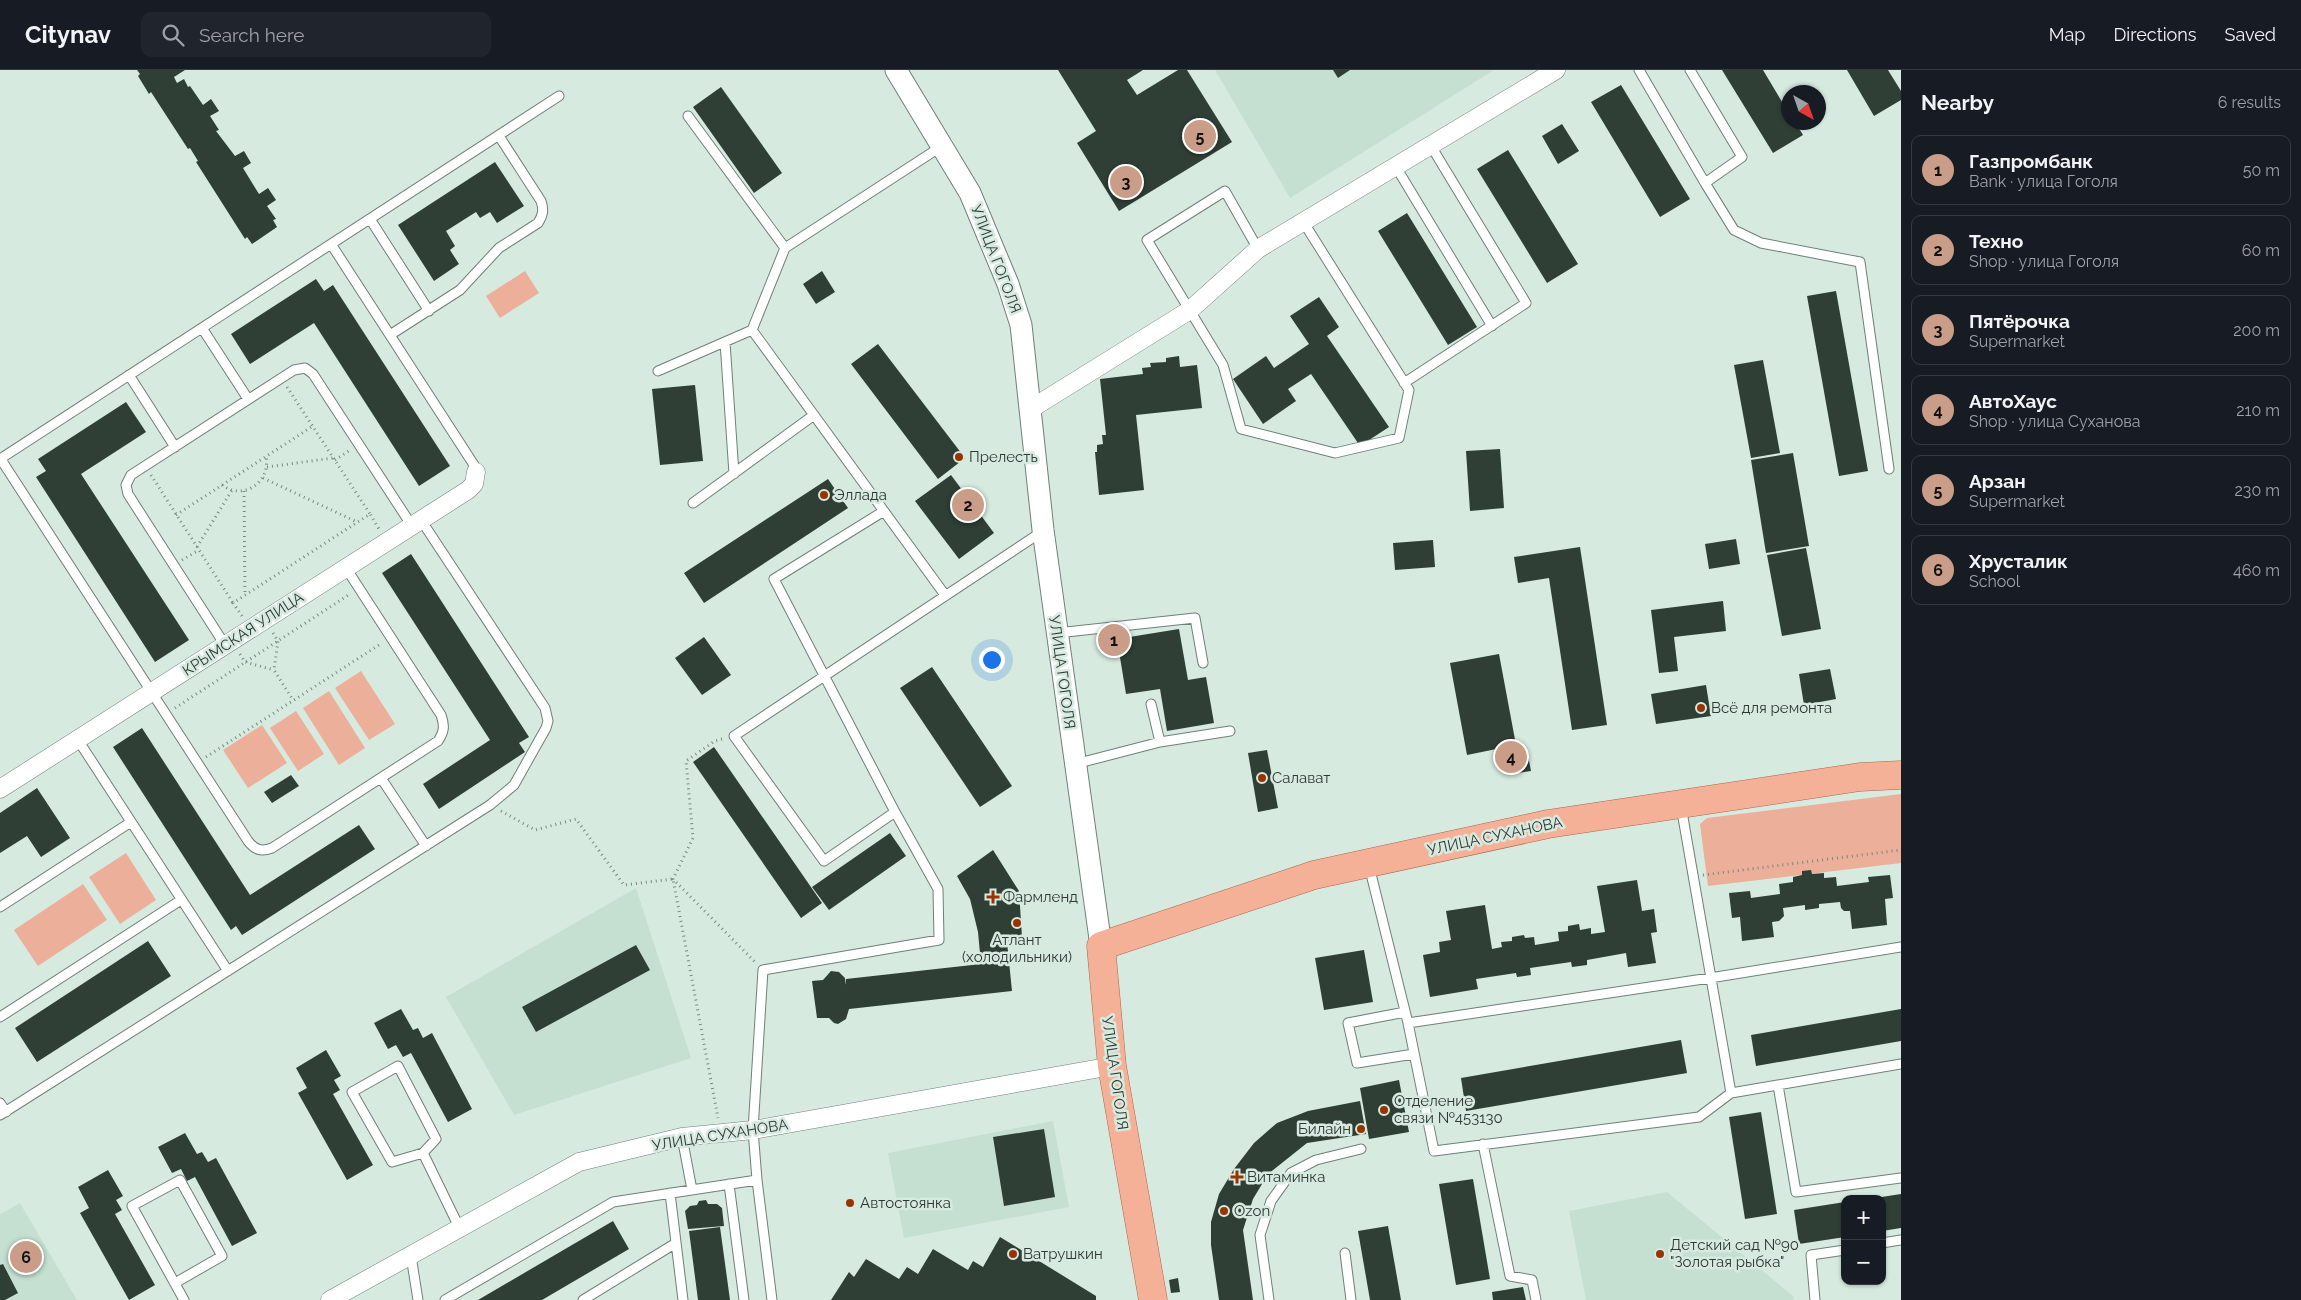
<!DOCTYPE html>
<html lang="en">
<head>
<meta charset="utf-8">
<style>
  :root { --surface:#171b24; --page:#20242c; --text:#f1f3f6; --muted:#9ea1a6; --line:#363941; --accent:#c99d88 }
  body { margin:0; font-family:Raleway,sans-serif; background:var(--page); color:var(--text) }
  .controls { position:absolute; right:15px; bottom:15px; display:grid; overflow:hidden; border-radius:10px; box-shadow:0 1px 4px #0004 }
  .controls button { width:45px; height:45px; display:grid; place-items:center; padding:0; border:0; border-bottom:1px solid var(--line); background:var(--surface); color:var(--text); font:25px sans-serif }
  .compass { position:absolute; left:1781px; top:15px; width:45px; height:45px; border-radius:50%; background:var(--surface); box-shadow:0 1px 4px #0004; rotate:140deg }
  .you { position:absolute; left:991px; top:589px; width:18px; height:18px; margin:-12px; border:4px solid #fff; border-radius:50%; background:#1a73e8; box-shadow:0 0 0 8px #1a73e833 }
  .badge { display:grid; place-items:center; width:32px; height:32px; border-radius:50%; background:var(--accent); color:#111; font-size:16px; font-weight:700 }
  .pin { position:absolute; translate:-50% -50%; border:2px solid #fff; box-shadow:0 1px 5px #0006 }
  .list { margin:0; padding:0; list-style:none }
  h2 { display:flex; justify-content:space-between; align-items:center; height:65px; margin:0; padding:0 20px; font-size:21px }
  h2 small { font-size:16px; font-weight:400; color:var(--muted) }
  .list li { display:grid; grid-template-columns:32px 1fr auto; gap:15px; align-items:center; box-sizing:border-box; height:70px; margin:0 10px 10px; padding:0 10px; border:1px solid var(--line); border-radius:10px }
  .list b { display:block; font-size:19px; white-space:nowrap }
  .list p { margin:0; font-size:16px; white-space:nowrap; color:var(--muted) }
  .list em { font-size:16px; font-style:normal; color:var(--muted) }
  .icon { flex:none; width:28px; height:28px; fill:none; stroke:currentColor; stroke-width:2; stroke-linecap:round; stroke-linejoin:round }
  .map { position:relative; flex:none; width:1901px; height:1230px; overflow:hidden }
  header { display:flex; align-items:center; gap:30px; box-sizing:border-box; height:70px; padding:0 25px; background:var(--surface); border-bottom:1px solid var(--line) }
  header strong { font-size:24px }
  nav { display:flex; gap:28px; margin-inline-start:auto; font-size:18px }
  .search { width:350px; height:45px; background:var(--page); display:flex; align-items:center; gap:12px; box-sizing:border-box; padding:0 18px; border-radius:10px; color:var(--muted); font-size:19px }
  main { display:flex }
  aside { flex:1; background:var(--surface) }
  .map>svg:first-child { display:block }
  .built { fill:#c5e0d0 }
  .green { fill:#ecaf9a }
  .building { fill:#2f3f36 }
  .lines { fill:none; stroke-linecap:round; stroke-linejoin:round }
  .service-casing { stroke:#6f8176; stroke-width:11 }
  .minor-casing { stroke:#6f8176; stroke-width:19 }
  .tertiary-casing { stroke:#6f8176; stroke-width:23 }
  .primary-casing { stroke:#ac6549; stroke-width:29 }
  .path { stroke:#7b8982; stroke-width:3; stroke-dasharray:1 4; stroke-linecap:butt }
  .service { stroke:#fff; stroke-width:9 }
  .minor { stroke:#fff; stroke-width:18 }
  .tertiary { stroke:#fff; stroke-width:21 }
  .primary { stroke:#f5b198; stroke-width:28 }
  .poi-dot { fill:#983302; stroke:#d6eadf; stroke-width:2 }
  .labels { text-anchor:middle; dominant-baseline:central; stroke-width:5; stroke-linejoin:round; paint-order:stroke }
  .street-label { font-size:15px; fill:#303834; stroke:#d6eadf }
  .poi-label { font-size:15px; fill:#303834; stroke:#d6eadf; text-anchor:start }
</style>
</head>
<body>
<header>
<strong>Citynav</strong>
<div class="search"><svg class="icon" aria-label="search" viewBox="0 0 24 24"><circle cx="10" cy="10" r="6"/><path d="M15 15l6 6"/></svg>Search here</div>
<nav><a>Map</a><a>Directions</a><a>Saved</a></nav>
</header>
<main>
<div class="map">
<svg width="1901" height="1230" viewBox="0 0 1901 1230">
  <rect width="100%" height="100%" fill="#d6eadf"/>
  <!-- built -->
  <path class="built" d="M1215,0H1494L1290,128Z
    M636,818L691,988L514,1045L446,927Z
    M1053,1051L1069,1137L904,1168L888,1083Z
    M1667,1122L1793,1226L1794,1230H1586L1569,1141Z
    M20,1133L77,1230H0V1144Z"/>
  <!-- green -->
  <path class="green" d="M525,201L539,223L500,248L486,226Z
    M361,601L395,654L369,670L335,618Z
    M329,621L365,678L339,695L303,638Z
    M296,641L324,684L298,701L270,658Z
    M262,655L287,693L248,718L223,680Z
    M1901,724V793L1708,816L1700,754L1707,748Z
    M126,783L156,830L120,854L89,807Z
    M83,814L107,850L38,896L14,860Z"/>
  <!-- building -->
  <path class="building" d="M137,0H185L174,7L177,13L184,9L188,17L190,16L203,35L211,29L219,41L210,46L219,60L216,61L235,86L244,81L251,93L243,98L259,124L268,118L276,130L267,136L276,149L273,150L277,157L252,174L247,167L245,169L196,92L198,91L190,78L188,79L151,22L149,24L138,6L140,4Z
    M1058,0H1143L1127,10L1137,25L1178,0H1187L1232,72L1119,141L1077,73L1096,61Z
    M1333,0H1350L1338,8Z
    M1722,0H1763L1788,42V52H1795L1803,65L1773,83Z
    M1847,0H1888L1901,21V30L1874,46Z
    M1621,15L1690,129L1660,147L1591,32Z
    M721,17L782,103L754,123L693,37Z
    M1562,54L1579,81L1558,94L1542,66Z
    M1508,80L1578,194L1547,213L1477,99Z
    M495,92L524,136L497,153L490,142L480,148L476,142L446,161L455,176L450,180L459,194L434,211L398,155Z
    M1407,143L1477,257L1448,275L1378,161Z
    M822,201L835,222L816,234L803,214Z
    M316,209L324,221L333,215L450,396L419,416L314,253L250,294L231,264Z
    M1836,221L1868,401L1839,406L1807,226Z
    M1319,227L1339,257L1327,266L1389,357L1360,376L1311,304L1288,319L1296,331L1263,354L1233,309L1266,286L1274,298L1309,274L1290,246Z
    M878,274L965,388L938,409L851,294Z
    M1179,286L1180,297L1197,295L1202,338L1136,345L1144,420L1099,425L1095,382H1097V375L1103,374L1102,365H1106L1100,309L1143,304L1142,298L1151,297L1150,293L1166,292V288Z
    M1763,290L1780,383L1751,388L1734,295Z
    M695,315L703,391L660,395L652,319Z
    M126,332L146,362L81,404L189,570L155,592L36,407L46,401L38,389Z
    M1500,379L1504,438L1470,441L1466,381Z
    M1793,383L1809,476L1766,483L1751,390Z
    M951,405L994,463L959,489L915,431Z
    M828,409L848,438L704,533L684,503Z
    M1736,469L1740,494L1709,499L1705,474Z
    M1433,470L1435,497L1395,500L1393,473Z
    M1580,477L1607,655L1572,660L1549,508L1518,513L1514,487Z
    M1806,478L1821,559L1782,566L1767,485Z
    M411,484L529,667L519,673L525,682L439,739L423,714L490,670L382,503Z
    M1723,531L1726,561L1674,567L1678,601L1659,603L1651,540Z
    M1179,559L1188,610L1206,607L1214,653L1167,661L1160,619L1126,624L1117,569Z
    M704,567L731,605L702,625L675,588Z
    M1499,584L1516,675L1467,685L1450,593Z
    M932,597L1012,716L980,737L900,618Z
    M1830,599L1836,629L1804,635L1799,604Z
    M1706,615L1711,646L1656,654L1651,624Z
    M142,658L250,825L359,755L375,779L242,865L236,856L231,860L113,677Z
    M714,677L822,833L801,848L693,692Z
    M1267,680L1278,738L1258,742L1248,683Z
    M1527,680L1531,701L1509,704L1506,683Z
    M291,705L299,716L272,733L264,722Z
    M37,718L70,768L41,787L27,766L0,783V743Z
    M890,763L906,786L829,840L812,817Z
    M993,780L1019,821L1022,867L1007,872L1012,921L849,939L846,949L838,954L834,953L829,948H817L812,911L823,910L831,901L839,902L845,908V915L846,909L981,894L978,862L970,829L957,806Z
    M1811,800L1812,804L1824,803V808L1836,807L1837,816L1869,812L1868,807L1890,805L1893,828L1885,829L1887,855L1852,859L1850,841H1844L1841,838L1840,832L1819,834V838L1805,840V835L1783,838L1784,846L1779,851L1772,852L1774,867L1742,871L1740,847L1732,848L1729,823L1750,821L1751,828L1780,824L1779,814L1793,812V807L1802,805V801Z
    M1637,810L1642,841L1654,839L1657,862L1651,863L1656,893L1628,897L1626,883L1587,890V895L1572,897L1571,892L1530,898L1531,905L1517,907L1516,903L1476,909L1478,919L1430,927L1423,885L1440,882L1439,872L1451,870L1446,841L1485,835L1492,879L1502,877L1501,872L1512,871V867L1524,865L1525,868L1534,867L1535,875L1559,871L1558,862L1568,861V856L1579,854L1580,860L1591,858V864L1605,862L1597,816Z
    M148,871L171,906L37,992L15,958Z
    M636,875L650,900L536,962L522,937Z
    M1364,880L1373,932L1324,940L1315,888Z
    M401,939L413,960L418,958L423,968L432,963L472,1039L448,1052L411,983L403,987L396,975L388,979L374,953Z
    M1901,939V971L1756,996L1751,965Z
    M1681,970L1687,1003L1466,1041L1461,1008Z
    M326,980L341,1006L334,1010L340,1020L333,1024L373,1095L347,1110L298,1023L307,1018L296,998Z
    M1399,1010L1409,1062L1369,1069L1360,1018Z
    M1360,1031L1366,1064L1307,1073L1268,1104L1253,1129L1243,1160L1253,1230H1219L1211,1175V1152L1219,1124L1234,1099L1254,1073L1277,1053L1308,1041Z
    M1761,1042L1777,1144L1745,1149L1729,1047Z
    M1044,1059L1055,1127L1004,1136L993,1067Z
    M185,1063L197,1084L202,1082L208,1092L216,1088L257,1163L232,1176L195,1107L187,1111L181,1099L172,1103L158,1077Z
    M108,1100L123,1126L116,1130L122,1140L115,1144L155,1215L129,1230L80,1143L89,1138L78,1117Z
    M1473,1109L1490,1209L1456,1215L1439,1114Z
    M1901,1124V1158L1882,1161V1129L1875,1128Z
    M706,1130L708,1134H717L722,1138L724,1156L688,1159L685,1141L690,1136L697,1135L699,1131Z
    M1845,1132V1167L1799,1174L1794,1140Z
    M613,1151L629,1179L542,1230H478Z
    M1388,1156L1401,1230H1370L1358,1161Z
    M720,1157L730,1230H698L689,1161Z
    M1000,1167L1096,1226V1230H831L849,1202L854,1207L866,1189L899,1209L907,1197L918,1204L933,1179L968,1200L973,1191L983,1197Z
    M3,1194L18,1223L5,1230H0V1195Z
    M1178,1208L1180,1222L1171,1223L1169,1210Z
    M1523,1217L1526,1230H1493L1492,1222Z"/>
  <g class="lines">
    <defs>
      <path id="service" d="M1639,0L1705,113L1742,87L1690,0
        M688,46L785,178
        M1396,97L1492,256
        M1705,113L1734,160L1761,173L1860,192L1889,399
        M370,149L429,241
        M331,174L474,395L476,402
        M1258,179L1225,121L1147,170L1223,295L1241,359L1335,383L1399,368L1409,320L1304,153
        M202,258L248,329
        M752,260L945,525
        M390,265L460,220L499,178L538,153C543,145 544,140 541,131L499,66
        M725,272L734,404
        M658,301L752,260L785,178L942,76
        M129,305L175,377
        M1404,313L1526,233L1431,76
        M0,388L248,771C255,780 261,782 272,778L438,671C444,662 445,656 441,645L346,498
        M0,389L559,26
        M693,433L814,345
        M1057,563L1195,548L1203,593
        M225,575L128,424L126,415L131,405L294,300L305,298L313,304L412,456
        M1151,634L1160,672
        M78,670L228,901
        M1075,694L1160,672L1230,661
        M381,708L426,776
        M1681,736L1731,1023L1901,994
        M895,742L824,791L734,666L1043,461
        M1369,796L1408,953L1434,1081L1699,1047L1731,1023
        M0,837L131,752
        M1405,942L1348,953L1357,993L1414,984
        M0,947L181,830
        M1408,953L1710,908L1901,877
        M1778,1015L1796,1122L1901,1108
        M0,1033L6,1042
        M0,1045L490,735L514,715L546,658L548,651L545,638L421,450
        M682,1067L692,1120
        M1483,1074L1510,1206L1532,1210L1536,1230
        M423,1083L392,1092L352,1022L398,996L436,1069L423,1083L459,1157
        M729,1114L744,1230
        M670,1123L683,1230
        M1882,1173L1901,1170
        M1345,1183L1351,1230
        M411,1186L418,1230
        M175,1213L222,1186L180,1110L132,1136L184,1230
        M445,1230L613,1132L757,1110
        M583,1230L676,1173
        M772,1230L757,1110L753,1060L763,900L939,870L938,819L895,742L774,509L884,441
        M1269,1230L1260,1165L1271,1131L1291,1103L1316,1090L1361,1079
        M1815,1230L1811,1185L1845,1180"/>
      <path id="minor" d="M1029,340L1190,240L1258,179L1556,0
        M0,719L468,420L474,414L476,402
        M330,1230L579,1092L682,1067L753,1060L1112,996"/>
      <path id="tertiary" d="M896,0L970,123L1008,214L1021,255L1043,460L1101,876"/>
      <path id="primary" d="M1153,1230L1112,996L1101,876L1314,805L1548,754L1860,707L1901,705"/>
    </defs>
    <!-- service casing -->
    <use href="#service" class="service-casing"/>
    <!-- minor casing -->
    <use href="#minor" class="minor-casing"/>
    <!-- tertiary casing -->
    <use href="#tertiary" class="tertiary-casing"/>
    <!-- primary casing -->
    <use href="#primary" class="primary-casing"/>
    <!-- path -->
    <path class="path" d="M287,317L370,444
      M335,390L350,380
      M267,397L333,388
      M151,405L233,533
      M263,408L357,452
      M222,415C244,431 271,412 266,386
      M244,421L245,525
      M176,445L313,356
      M197,477L232,420
      M182,490L199,480
      M242,546L233,533L370,444L379,459
      M273,563L278,571L274,600L293,630
      M240,584L245,592L274,600
      M175,638L350,524
      M722,669L715,671L686,691L693,768L673,809L755,892
      M206,687L382,573
      M501,741L535,760L576,749L624,815L673,809L718,1048
      M1703,805L1901,780"/>
    <!-- service -->
    <use href="#service" class="service"/>
    <!-- minor -->
    <use href="#minor" class="minor"/>
    <!-- tertiary -->
    <use href="#tertiary" class="tertiary"/>
    <!-- primary -->
    <use href="#primary" class="primary"/>
  </g>
  <!-- markers -->
  <g class="poi-dot">
    <circle cx="959" cy="387" r="5"/>
    <circle cx="824" cy="425" r="5"/>
    <circle cx="1701" cy="638" r="5"/>
    <circle cx="1262" cy="708" r="5"/>
    <path d="M990.5 819.5h5v5h5v5h-5v5h-5v-5h-5v-5h5z"/>
    <circle cx="1017" cy="853" r="5"/>
    <circle cx="1384" cy="1040" r="5"/>
    <circle cx="1361" cy="1059" r="5"/>
    <path d="M1234.5 1099.5h5v5h5v5h-5v5h-5v-5h-5v-5h5z"/>
    <circle cx="850" cy="1133" r="5"/>
    <circle cx="1224" cy="1141" r="5"/>
    <circle cx="1013" cy="1184" r="5"/>
    <circle cx="1660" cy="1184" r="5"/>
  </g>
  <g class="labels">
    <!-- street labels -->
    <g class="street-label">
      <text transform="translate(996 189) rotate(69)">УЛИЦА ГОГОЛЯ</text>
      <text transform="translate(243 564) rotate(-33)">КРЫМСКАЯ УЛИЦА</text>
      <text transform="translate(1062 602) rotate(82)">УЛИЦА ГОГОЛЯ</text>
      <text transform="translate(1495 766) rotate(-12)">УЛИЦА СУХАНОВА</text>
      <text transform="translate(1115 1003) rotate(82)">УЛИЦА ГОГОЛЯ</text>
      <text transform="translate(720 1065) rotate(-9)">УЛИЦА СУХАНОВА</text>
    </g>
    <!-- poi labels -->
    <g class="poi-label">
      <text x="969" y="387">Прелесть</text>
      <text x="834" y="425">Эллада</text>
      <text x="1711" y="638">Всё для ремонта</text>
      <text x="1272" y="708">Салават</text>
      <text x="1003" y="827">Фармленд</text>
      <text x="1017" y="870" text-anchor="middle">Атлант<tspan x="1017" dy="17">(холодильники)</tspan></text>
      <text x="1394" y="1031">Отделение<tspan x="1394" dy="17">связи №453130</tspan></text>
      <text x="1351" y="1059" text-anchor="end">Билайн</text>
      <text x="1247" y="1107">Витаминка</text>
      <text x="860" y="1133">Автостоянка</text>
      <text x="1234" y="1141">Ozon</text>
      <text x="1670" y="1175">Детский сад №90<tspan x="1670" dy="17">"Золотая рыбка"</tspan></text>
      <text x="1023" y="1184">Ватрушкин</text>
    </g>
  </g>
</svg>
<div class="controls">
<button>+</button>
<button>−</button>
</div>
<svg class="compass" viewBox="-18 -18 36 36"><path d="M0-13l5 13h-10z" fill="#e53935"/><path d="M0 13l5-13h-10z" fill="#9ea1a6"/></svg>
<div class="you"></div>
<div class="pin badge" style="left:1114px;top:570px">1</div>
<div class="pin badge" style="left:968px;top:435px">2</div>
<div class="pin badge" style="left:1126px;top:112px">3</div>
<div class="pin badge" style="left:1511px;top:687px">4</div>
<div class="pin badge" style="left:1200px;top:66px">5</div>
<div class="pin badge" style="left:26px;top:1187px">6</div>
</div>
<aside>
<h2>Nearby<small>6 results</small></h2>
<ul class="list">
<li><span class="badge">1</span><div><b>Газпромбанк</b><p>Bank · улица Гоголя</p></div><em>50 m</em></li>
<li><span class="badge">2</span><div><b>Техно</b><p>Shop · улица Гоголя</p></div><em>60 m</em></li>
<li><span class="badge">3</span><div><b>Пятёрочка</b><p>Supermarket</p></div><em>200 m</em></li>
<li><span class="badge">4</span><div><b>АвтоХаус</b><p>Shop · улица Суханова</p></div><em>210 m</em></li>
<li><span class="badge">5</span><div><b>Арзан</b><p>Supermarket</p></div><em>230 m</em></li>
<li><span class="badge">6</span><div><b>Хрусталик</b><p>School</p></div><em>460 m</em></li>
</ul>
</aside>
</main>
</body>
</html>
